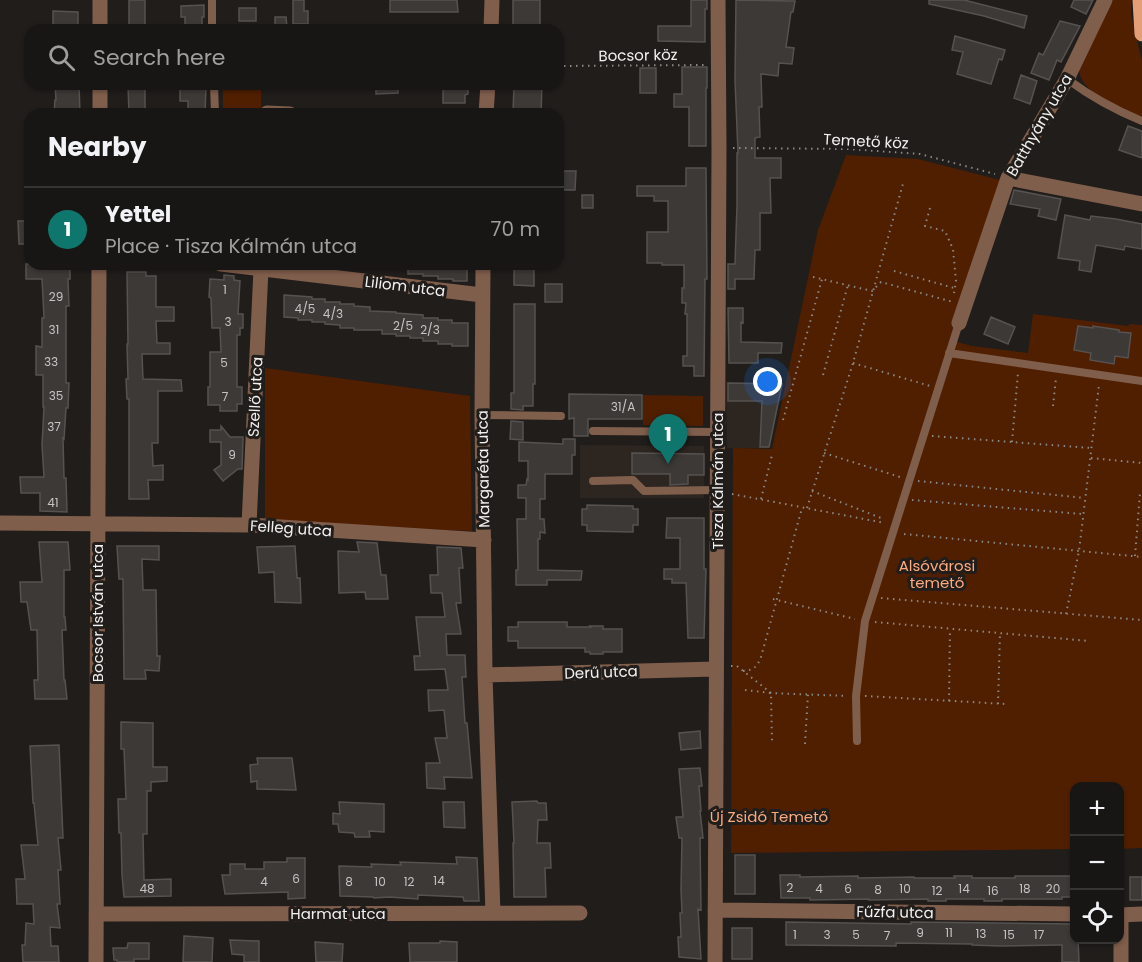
<!DOCTYPE html>
<html lang="en">
<head>
<meta charset="utf-8">
<style>
  :root { --surface:#181614; --page:#211f1d; --text:#f1f3f6; --muted:#9f9fa0; --line:#363534; --accent:#0f766e }
  body { margin:0; font-family:Poppins,sans-serif; background:var(--page); color:var(--text) }
  .controls { position:absolute; right:18px; bottom:18px; display:grid; overflow:hidden; border-radius:12px; box-shadow:0 2px 4px #0004 }
  .controls button { width:54px; height:54px; display:grid; place-items:center; padding:0; border:0; border-bottom:2px solid var(--line); background:var(--surface); color:var(--text); font:30px sans-serif }
  .you { position:absolute; left:768px; top:382px; width:21px; height:21px; margin:-15px; border:4px solid #fff; border-radius:50%; background:#1a73e8; box-shadow:0 0 0 9px #1a73e833 }
  .badge { display:grid; place-items:center; width:39px; height:39px; border-radius:50%; background:var(--accent); color:#fff; font-size:20px; font-weight:700 }
  .pin { position:absolute; translate:-50% -50px; filter:drop-shadow(0 2px 3px #0008) }
  .pin::after { content:''; position:absolute; top:32px; width:21px; height:18px; background:inherit; clip-path:polygon(0 0,100% 0,50% 100%) }
  .list { margin:0; padding:0; list-style:none }
  h2 { display:flex; justify-content:space-between; align-items:center; height:78px; margin:0; padding:0 24px; font-size:26px }
  h2 small { font-size:20px; font-weight:400; color:var(--muted) }
  .list li { display:grid; grid-template-columns:39px 1fr auto; gap:18px; align-items:center; box-sizing:border-box; height:84px; padding:0 24px; border-top:2px solid var(--line) }
  .list b { display:block; font-size:22px; white-space:nowrap }
  .list p { margin:0; font-size:20px; white-space:nowrap; color:var(--muted) }
  .list em { font-size:20px; font-style:normal; color:var(--muted) }
  .icon { flex:none; width:33px; height:33px; fill:none; stroke:currentColor; stroke-width:2; stroke-linecap:round; stroke-linejoin:round }
  .map { position:relative; flex:none; width:1142px; height:962px; overflow:hidden }
  .search { position:absolute; background:var(--surface); box-shadow:0 2px 4px #0004; left:24px; top:24px; width:540px; height:66px; display:flex; align-items:center; gap:15px; box-sizing:border-box; padding:0 21px; border-radius:18px; color:var(--muted); font-size:22px }
  .panel { position:absolute; background:var(--surface); box-shadow:0 2px 4px #0004; left:24px; top:108px; width:540px; height:162px; border-radius:18px }
  .map>svg:first-child { display:block }
  .built { fill:#2d2520 }
  .green { fill:#501f00 }
  .building { fill:#3d3937; stroke:#565250; stroke-width:1.5 }
  .lines { fill:none; stroke-linecap:round; stroke-linejoin:round }
  .path { stroke:#8b8987; stroke-width:2; stroke-dasharray:1.5 4.5; stroke-linecap:butt }
  .lane { stroke:#805e4c; stroke-width:8 }
  .street { stroke:#805e4c; stroke-width:15 }
  .primary { stroke:#e49e78; stroke-width:15 }
  .labels { text-anchor:middle; dominant-baseline:central; stroke-width:6; stroke-linejoin:round; paint-order:stroke }
  .number-label { font-size:12px; fill:#c6c3c2 }
  .street-label { font-size:15px; fill:#f3f1f0; stroke:#201d1b }
  .park-label { font-size:15px; fill:#ffaa7d; stroke:#201d1b }
</style>
</head>
<body>
<div class="map">
<svg width="1142" height="962" viewBox="0 0 1142 962">
  <rect width="100%" height="100%" fill="#201d1b"/>
  <!-- built -->
  <path class="built" d="M726,382L783,383L770,448H727Z
    M580,445L704,446V498H580Z"/>
  <!-- green -->
  <path class="green" d="M1111,0H1131V15L1142,61V117C1124,109 1090,97 1081,78C1079,73 1079,68 1080,63Z
    M223,84H261V114H223Z
    M846,155L918,159L1000,180L950,340L972,346L1028,353L1033,314L1128,326L1130,324L1142,325V848L1120,849V786H1074V849L731,853L733,448L772,449L818,230Z
    M265,368L470,396L472,531L265,523Z
    M643,395L703,396V426L643,425Z"/>
  <!-- building -->
  <path class="building" d="M129,0H145V30H129Z
    M293,0H304V11H308V24H293Z
    M390,0H457L458,12H390Z
    M513,0H540V30H513Z
    M691,0H707V9H705V42L658,41V26H691Z
    M736,0L795,1L793,12H791L786,47L794,48L792,64L779,63L778,76L761,74L762,107H759L760,137L755,138V158H781V178H770L771,213H760V250H755L754,279H735V289H728V264H735L737,205V153H738L735,81Z
    M929,0H964L1027,16L1024,28L984,16L929,4Z
    M1074,0H1093L1086,14L1071,7Z
    M204,5V17H202V30H185V17H181V6Z
    M239,8H256V21H239Z
    M53,11L78,12V30L53,29Z
    M275,17H286L287,28H275Z
    M1060,21L1080,26L1061,62L1057,60L1049,80L1031,73L1039,53L1043,55Z
    M955,36L1005,50L1002,60L999,59L991,84L957,74L963,52L952,50Z
    M682,67H707V88H706V146H689V107H674V94H682Z
    M640,68H656V93H640Z
    M1021,75L1037,81L1030,104L1014,98Z
    M55,84H79L80,114H54L55,100H56Z
    M128,84H145V114H129Z
    M376,84H398V93L376,94Z
    M443,84H468V94L465,95V103H443Z
    M521,84H542L541,114H520V113L513,112L514,86H521Z
    M180,87H206L205,114H188V101H180Z
    M1128,126L1142,131V158L1119,150Z
    M686,168H706L707,279H705L704,376H694V366H683V356H687V314H685L686,303H682V288H684V265H662V263H647V232H668V201H654V196H637V186H686Z
    M562,171H576L575,190H562Z
    M1014,190L1061,199L1056,220L1038,216L1040,209L1010,204Z
    M582,195H593V208H582Z
    M1065,215L1090,220L1091,216L1116,219L1142,224V249L1125,246L1124,250L1096,245L1091,272L1079,270L1080,261L1058,258Z
    M18,221H30V244H19Z
    M26,264H70V279H68L69,306H66V383H69L68,408H66L64,439L63,438L64,478H66L67,512L40,511V493H21L20,477H44L42,445L44,407H43V375H36V346L42,347V318H44L42,279H26Z
    M408,264H467V281H453V279H438V276H423V274H408Z
    M514,264H534V286L514,285Z
    M127,272H146V276H156V307H174V321H156L157,343H170V354H142L143,379L181,380L182,391H158V443H152L153,466L163,465V480H148L149,499H129V399H127L126,379H128L127,344H128Z
    M224,275L234,276V280L240,281L238,314H243V328H240V335H237V387H242V404H237V411H220V405H208V387H210V352H221L220,328H212L211,298L209,297L210,279L224,280Z
    M545,284H562V302H545Z
    M284,295L312,297V299H325V302H340V304H354V306L370,307V311L396,312V313L423,315V318H438V320H452V323H468V346H452V344H438V341H423V338H410V336H396V334H382V330H354V328H340V325L325,324V322H312V320H298V318L284,317Z
    M514,304H535V384H533V406H523V410L511,409V393H514Z
    M728,308H743V323L741,322V342L782,343L781,353H758V363H729Z
    M991,317L1015,327L1008,344L984,334Z
    M1078,326L1093,328V326L1119,330V332L1131,333L1128,358L1115,356L1114,364L1090,360L1091,353L1074,350Z
    M728,383L782,384L769,447H760L762,401H728Z
    M569,394L642,395V419H588V436H574V418L569,419Z
    M511,421L523,422V440L510,439Z
    M221,426L230,437H243L242,469H238L223,481L214,470L221,465V442H210V430H221Z
    M563,439H575V455H572V474H545V499H540V519H544L545,533L540,532V539H538V570L582,571L581,580H547V585H516V570H518L517,519H526V498H518V485H526L527,479L528,480V461H519V442L563,444Z
    M632,453L704,454V475H688V484L670,485V474H632Z
    M587,505L633,506V509H638V525H633V532L587,531V525H582V509H587Z
    M667,518H704V569H706L704,638H688L686,583H672V579H664V569H680V538H666Z
    M39,542H68L70,570H64V617H65L66,630H62L64,680H65L67,699H35L34,680H38L37,630H31L27,602H21L20,582H42Z
    M357,542L377,543L381,575H386L388,599H366L365,592L339,593L338,551L359,552Z
    M117,546H159V560L142,559L143,590H156L157,656H160L159,671L145,670L146,679H124L123,579H119Z
    M295,546L297,578H300L301,603L275,602L274,572L259,573L257,547Z
    M437,547L461,548L463,568H459L461,603H456L461,634H446L447,655H465L466,677H462L465,723H467L472,778L444,777L445,789L427,788L426,763H440L435,738H447L444,710L429,711L428,690H448L445,669L415,670L414,656H420L416,617H445L442,593H431L430,575H438Z
    M518,622H567V627H591L590,626H603V629H622V652H603V654H590V652H585V648H518V641H508V627H518Z
    M121,722L153,723V767H167V781L151,782V791H147V834H143L144,880L171,879V896L124,897L122,875L121,833H119L118,799H126L124,749H121Z
    M700,731L701,748L681,750L679,733Z
    M59,745L63,838H58L61,870H58L60,904H57L60,928L50,927L51,946H58L59,962H23L22,945H25L26,923L34,924L33,904H17L16,879H25L21,845H38L34,803H33L30,746Z
    M257,758H292L296,790L257,789V781L251,782L250,765L258,764Z
    M700,768L702,786H699L701,811H700L703,838H700L701,910L698,909L701,959L679,957L678,937H681L680,913H682L681,889L682,838H679L676,817H683L679,769Z
    M537,801L538,803H546L547,820H538L537,843H550L551,868H545L546,897H514L513,843H514L512,802Z
    M339,802L384,804V832L369,831L370,837H355L354,833L339,832L338,824H333V813L340,814Z
    M443,802H464L465,828L444,827Z
    M735,855H755V894H735Z
    M456,857L477,858L479,901H464L463,897L418,895V899L389,897L374,898L373,897L340,896L339,866L372,867L371,864L401,865L400,862L457,864Z
    M287,858H305V898L288,899V892L225,894L222,875H230V864H245V869H264V862H287Z
    M780,875H800V877L858,876V878L914,877V878H955L954,876H972V878H1015V876H1074V897H1062V899H1002V901H984V899H946V901H928V899L869,900V899L810,900V898H781Z
    M1130,877H1142V900H1130Z
    M786,922L911,924V922L1074,924V939H1078L1079,962H1062V945H1058L1000,946L972,945V944L896,943V946L786,945Z
    M732,928H752V959H732Z
    M184,936L213,938L212,962H183Z
    M230,940L259,941V962H244V955L232,954Z
    M440,941L457,942V962H410L409,943H440Z
    M315,942L343,944L342,962H316Z
    M128,943H149V959H134V962H117V960H114L113,948H127Z"/>
  <g class="lines">
    <!-- path -->
    <path class="path" d="M558,66L706,65
      M733,148L849,149L920,154L995,174
      M930,208L925,226L945,231L953,249L956,281L954,293
      M894,271L954,288
      M813,277L872,291L881,282L953,302
      M853,363L930,386
      M823,375L848,285
      M1053,406L1056,378
      M783,420L822,279
      M932,436L1091,448
      M1012,442L1018,373
      M824,453L900,477
      M1091,458L1142,463
      M918,481L1085,498
      M812,491L881,518
      M732,494L885,523
      M761,499L772,455
      M912,500L1082,514
      M807,508L853,363L904,180
      M904,534L1142,557
      M1135,556L1140,493L1142,494
      M881,598L1142,620
      M773,599L855,619
      M1066,614L1079,551L1099,385
      M875,622L1089,641
      M731,666H737L771,693L847,696
      M743,671C754,670 757,667 761,657L802,508
      M745,690L771,693L772,743
      M865,696L1006,704
      M949,701L950,629
      M998,704L1000,633
      M805,744L808,694"/>
    <!-- lane -->
    <path class="lane" d="M212,0V30
      M1067,79C1090,96 1115,110 1142,121
      M214,84L215,114
      M949,353L1142,381
      M482,415L561,416
      M593,431L717,432
      M593,481L633,480L644,491L717,490
      M857,741L856,696L865,621L959,323"/>
    <!-- street -->
    <path class="street" d="M100,30V0
      M491,30L492,0
      M267,113L290,114
      M100,114V84
      M486,114L488,84
      M1008,178L1142,204
      M221,264L482,295
      M483,264L482,415L485,675L493,913
      M959,323L1008,178L1067,79L1105,0
      M0,523L249,525L484,540
      M249,525L261,269
      M485,675L716,669
      M715,910L1074,914
      M96,914L580,913
      M1120,915L1142,914
      M96,962L99,264
      M715,962L719,148L718,0
      M1121,962V915"/>
    <!-- primary -->
    <path class="primary" d="M1140,0L1142,34"/>
  </g>
  <g class="labels">
    <!-- number labels -->
    <g class="number-label">
      <text x="225" y="289">1</text>
      <text x="56" y="296">29</text>
      <text x="305" y="308">4/5</text>
      <text x="333" y="313">4/3</text>
      <text x="228" y="321">3</text>
      <text x="403" y="325">2/5</text>
      <text x="54" y="329">31</text>
      <text x="430" y="329">2/3</text>
      <text x="51" y="361">33</text>
      <text x="224" y="362">5</text>
      <text x="56" y="395">35</text>
      <text x="225" y="396">7</text>
      <text x="623" y="406">31/A</text>
      <text x="54" y="426">37</text>
      <text x="232" y="454">9</text>
      <text x="53" y="502">41</text>
      <text x="296" y="878">6</text>
      <text x="439" y="880">14</text>
      <text x="264" y="881">4</text>
      <text x="349" y="881">8</text>
      <text x="380" y="881">10</text>
      <text x="409" y="881">12</text>
      <text x="790" y="887">2</text>
      <text x="147" y="888">48</text>
      <text x="819" y="888">4</text>
      <text x="848" y="888">6</text>
      <text x="905" y="888">10</text>
      <text x="964" y="888">14</text>
      <text x="1025" y="888">18</text>
      <text x="1053" y="888">20</text>
      <text x="878" y="889">8</text>
      <text x="937" y="890">12</text>
      <text x="993" y="890">16</text>
      <text x="920" y="932">9</text>
      <text x="949" y="932">11</text>
      <text x="981" y="933">13</text>
      <text x="795" y="934">1</text>
      <text x="827" y="934">3</text>
      <text x="856" y="934">5</text>
      <text x="1009" y="934">15</text>
      <text x="1039" y="934">17</text>
      <text x="887" y="935">7</text>
    </g>
    <!-- street labels -->
    <g class="street-label">
      <text transform="translate(638 55) rotate(-1)">Bocsor köz</text>
      <text transform="translate(1039 125) rotate(-60)">Batthyány utca</text>
      <text transform="translate(866 141) rotate(3)">Temető köz</text>
      <text transform="translate(405 286) rotate(7)">Liliom utca</text>
      <text transform="translate(255 397) rotate(-87)">Szellő utca</text>
      <text transform="translate(483 469) rotate(-91)">Margaréta utca</text>
      <text transform="translate(717 481) rotate(-90)">Tisza Kálmán utca</text>
      <text transform="translate(291 528) rotate(4)">Felleg utca</text>
      <text transform="translate(97 613) rotate(-90)">Bocsor István utca</text>
      <text transform="translate(601 672) rotate(-2)">Derű utca</text>
      <text transform="translate(895 912) rotate(1)">Fűzfa utca</text>
      <text x="338" y="913">Harmat utca</text>
    </g>
    <!-- park labels -->
    <g class="park-label">
      <text x="937" y="565">Alsóvárosi<tspan x="937" dy="17">temető</tspan></text>
      <text x="769" y="816">Új Zsidó Temető</text>
    </g>
  </g>
</svg>
<div class="controls">
<button>+</button>
<button>−</button>
<button><svg class="icon" aria-label="locate" viewBox="0 0 24 24"><circle cx="12" cy="12" r="6"/><path d="M12 2v4M12 18v4M2 12h4M18 12h4"/></svg></button>
</div>
<div class="you"></div>
<div class="pin badge" style="left:668px;top:464px">1</div>
<div class="search"><svg class="icon" aria-label="search" viewBox="0 0 24 24"><circle cx="10" cy="10" r="6"/><path d="M15 15l6 6"/></svg>Search here</div>
<section class="panel">
<h2>Nearby<small></small></h2>
<ul class="list">
<li><span class="badge">1</span><div><b>Yettel</b><p>Place · Tisza Kálmán utca</p></div><em>70 m</em></li>
</ul>
</section>
</div>
</body>
</html>
